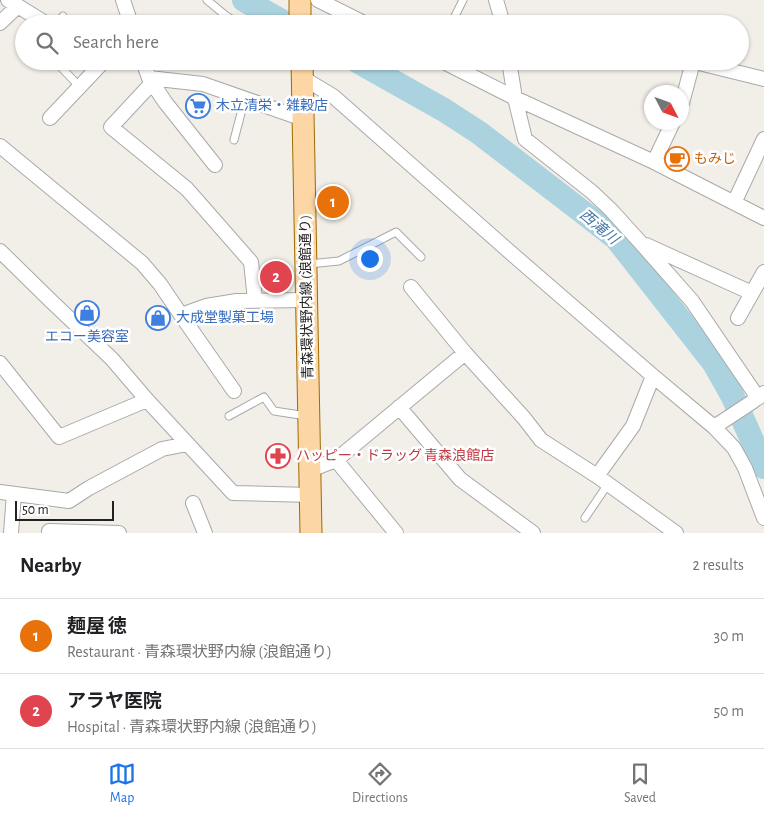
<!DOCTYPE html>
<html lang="en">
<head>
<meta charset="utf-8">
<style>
  :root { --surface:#fff; --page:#f2f2f2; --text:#202124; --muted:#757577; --line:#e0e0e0; --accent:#1a73e8 }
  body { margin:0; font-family:"Alegreya Sans","Noto Sans JP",sans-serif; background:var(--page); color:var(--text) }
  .compass { position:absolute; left:644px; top:85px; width:45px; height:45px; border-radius:50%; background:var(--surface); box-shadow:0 1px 4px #0004; rotate:131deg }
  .scale { position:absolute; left:15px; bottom:12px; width:99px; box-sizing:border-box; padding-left:5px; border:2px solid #222; border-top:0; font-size:14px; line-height:18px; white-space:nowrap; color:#222; -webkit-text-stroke:4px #fff; paint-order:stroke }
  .you { position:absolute; left:369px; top:258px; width:18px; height:18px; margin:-12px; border:4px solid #fff; border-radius:50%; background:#1a73e8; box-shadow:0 0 0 8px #1a73e833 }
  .badge { display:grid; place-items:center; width:32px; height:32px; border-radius:50%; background:var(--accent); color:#fff; font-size:16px; font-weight:700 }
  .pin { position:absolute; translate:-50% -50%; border:2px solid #fff; box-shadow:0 1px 5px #0006 }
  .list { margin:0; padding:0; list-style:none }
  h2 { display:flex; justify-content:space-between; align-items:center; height:65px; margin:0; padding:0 20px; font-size:21px }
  h2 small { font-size:16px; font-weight:400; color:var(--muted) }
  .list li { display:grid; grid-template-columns:32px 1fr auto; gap:15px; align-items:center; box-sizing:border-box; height:75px; padding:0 20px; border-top:1px solid var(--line) }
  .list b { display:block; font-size:19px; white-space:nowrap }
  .list p { margin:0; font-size:16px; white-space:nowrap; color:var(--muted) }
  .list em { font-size:16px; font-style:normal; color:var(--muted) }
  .icon { flex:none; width:28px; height:28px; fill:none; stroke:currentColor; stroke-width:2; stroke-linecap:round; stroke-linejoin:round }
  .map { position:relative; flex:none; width:764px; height:533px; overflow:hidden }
  .search { position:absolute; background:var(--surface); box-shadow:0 1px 4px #0004; left:15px; right:15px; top:15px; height:55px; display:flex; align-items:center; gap:12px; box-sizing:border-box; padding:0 18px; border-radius:28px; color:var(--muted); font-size:19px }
  .sheet { height:215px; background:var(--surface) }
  nav { display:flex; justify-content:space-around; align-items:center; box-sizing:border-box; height:70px; border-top:1px solid var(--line); background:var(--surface); font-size:14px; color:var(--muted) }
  nav a { display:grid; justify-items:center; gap:2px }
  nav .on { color:var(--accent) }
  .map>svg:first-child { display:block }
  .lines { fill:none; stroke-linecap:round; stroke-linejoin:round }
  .river { stroke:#aad3df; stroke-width:24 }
  .lane-casing { stroke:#a9a9a9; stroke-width:9 }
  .street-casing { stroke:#a9a9a9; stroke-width:16 }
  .primary-casing { stroke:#a06b00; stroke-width:23 }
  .lane { stroke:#fff; stroke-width:7 }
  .street { stroke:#fff; stroke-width:14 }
  .primary { stroke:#fcd6a4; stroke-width:21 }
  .labels { text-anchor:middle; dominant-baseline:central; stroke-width:5; stroke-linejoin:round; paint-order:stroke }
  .shop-label { font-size:14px; fill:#366cbe; stroke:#fff; text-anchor:start }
  .food-label { font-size:14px; fill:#c56008; stroke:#fff; text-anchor:start }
  .street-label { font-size:14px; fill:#222; stroke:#fff }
  .health-label { font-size:14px; fill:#be3a42; stroke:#fff; text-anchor:start }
  .water-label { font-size:15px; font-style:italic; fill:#4a7aab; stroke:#fff }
</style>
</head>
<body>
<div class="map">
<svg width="764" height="533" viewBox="0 0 764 533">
  <rect width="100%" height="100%" fill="#f2efe9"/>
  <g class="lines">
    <!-- river -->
    <path class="river" d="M244,0L287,24
      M357,61L444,110L478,132L580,210L616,238L714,363L732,395L764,467"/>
    <defs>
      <path id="lane" d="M207,0L225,15L239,24
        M57,24L63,16
        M451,24L463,0
        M55,61L80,87
        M234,140L245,98
        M309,264L339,261L396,232L421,257
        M229,416L264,397L274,411L307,416
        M585,518L608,484"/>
      <path id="street" d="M8,0L47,24
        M123,0L131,24
        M318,0L366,24
        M496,0L503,24
        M0,23L18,6
        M143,61L149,78L203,84L303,119
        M442,61L515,98L654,162L764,218
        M509,61L515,98L525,139L592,192L611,210L640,242L692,301L758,398
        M691,61L764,79
        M149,78L165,102L215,165
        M303,78L333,96L511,253L653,376L714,427L734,448L745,468L764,518
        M152,83L111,127L187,189L251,262L255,300
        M682,103L693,62
        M50,118L104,61
        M0,146L142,263L160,284L181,315L206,306L237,301L306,300
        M654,162L673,122
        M734,203L764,139
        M646,245L752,293
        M0,251L50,300L112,359L147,400L233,493L311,495
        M411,287L465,353L524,418L541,440L597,476L676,533
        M181,315L234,391
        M738,318L764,272
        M0,363L59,437L147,400
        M399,407L460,479L533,533
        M714,427L752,402L764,393
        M336,460L465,353
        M310,470L336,460L396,533
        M597,476L633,426L653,376
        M0,492L69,501L89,488L162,449L187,444
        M193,503L205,533
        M49,531L119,533
        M11,533L14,494"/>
      <path id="primary" d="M300,0V24
        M302,61L311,533"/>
    </defs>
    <!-- lane casing -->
    <use href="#lane" class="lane-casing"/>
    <!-- street casing -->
    <use href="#street" class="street-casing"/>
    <!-- primary casing -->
    <use href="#primary" class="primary-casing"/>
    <!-- lane -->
    <use href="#lane" class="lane"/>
    <!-- street -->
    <use href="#street" class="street"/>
    <!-- primary -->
    <use href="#primary" class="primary"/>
  </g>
  <!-- icons -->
  <defs>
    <symbol id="supermarket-ring" viewBox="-11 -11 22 22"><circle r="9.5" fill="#fff" stroke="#3f7fe0" stroke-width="1.5"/><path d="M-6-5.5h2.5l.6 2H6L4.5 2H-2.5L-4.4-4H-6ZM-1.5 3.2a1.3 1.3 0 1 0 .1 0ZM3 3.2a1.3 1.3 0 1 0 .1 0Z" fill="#3f7fe0"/></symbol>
    <symbol id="cafe-ring" viewBox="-11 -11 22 22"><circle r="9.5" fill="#fff" stroke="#e8710a" stroke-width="1.5"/><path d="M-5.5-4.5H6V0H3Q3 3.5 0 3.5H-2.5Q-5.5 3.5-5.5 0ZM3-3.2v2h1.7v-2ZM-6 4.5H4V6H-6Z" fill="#e8710a"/></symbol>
    <symbol id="shop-ring" viewBox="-11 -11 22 22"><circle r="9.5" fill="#fff" stroke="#3f7fe0" stroke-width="1.5"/><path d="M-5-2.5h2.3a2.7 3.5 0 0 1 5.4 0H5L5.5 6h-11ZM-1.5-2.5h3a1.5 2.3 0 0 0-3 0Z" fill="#3f7fe0"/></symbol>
    <symbol id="pharmacy-ring" viewBox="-11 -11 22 22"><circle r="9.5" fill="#fff" stroke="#e0444e" stroke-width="1.5"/><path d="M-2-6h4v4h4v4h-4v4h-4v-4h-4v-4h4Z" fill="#e0444e"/></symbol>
  </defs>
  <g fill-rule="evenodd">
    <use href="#supermarket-ring" x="184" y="92" width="28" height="28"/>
    <use href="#cafe-ring" x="663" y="145" width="28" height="28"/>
    <use href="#shop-ring" x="73" y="299" width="28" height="28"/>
    <use href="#shop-ring" x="144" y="304" width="28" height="28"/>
    <use href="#pharmacy-ring" x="264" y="442" width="28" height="28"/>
  </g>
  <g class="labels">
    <!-- shop labels -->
    <g class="shop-label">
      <text x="216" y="106">木立清栄・雑穀店</text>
      <text x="176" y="318">大成堂製菓工場</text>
      <text x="87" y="337" text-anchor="middle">エコー美容室</text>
    </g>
    <!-- food labels -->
    <g class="food-label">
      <text x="694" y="159">もみじ</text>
    </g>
    <!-- street labels -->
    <g class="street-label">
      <text transform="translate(307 297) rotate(-91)">青森環状野内線 (浪館通り)</text>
    </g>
    <!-- health labels -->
    <g class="health-label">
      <text x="296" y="456">ハッピー・ドラッグ 青森浪館店</text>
    </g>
    <!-- water labels -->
    <g class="water-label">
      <text transform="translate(599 227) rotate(40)">西滝川</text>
    </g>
  </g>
</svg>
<svg class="compass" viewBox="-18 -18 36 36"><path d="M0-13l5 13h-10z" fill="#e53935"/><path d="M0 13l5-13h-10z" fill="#757577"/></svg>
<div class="scale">50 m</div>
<div class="you"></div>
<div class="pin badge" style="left:333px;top:202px;background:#e8710a">1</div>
<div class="pin badge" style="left:276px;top:277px;background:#e0444e">2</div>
<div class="search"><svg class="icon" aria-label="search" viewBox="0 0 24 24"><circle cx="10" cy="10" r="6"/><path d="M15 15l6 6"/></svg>Search here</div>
</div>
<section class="sheet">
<h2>Nearby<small>2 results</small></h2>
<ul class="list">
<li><span class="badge" style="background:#e8710a">1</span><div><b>麺屋 徳</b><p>Restaurant · 青森環状野内線 (浪館通り)</p></div><em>30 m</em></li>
<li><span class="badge" style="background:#e0444e">2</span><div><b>アラヤ医院</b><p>Hospital · 青森環状野内線 (浪館通り)</p></div><em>50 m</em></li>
</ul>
</section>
<nav>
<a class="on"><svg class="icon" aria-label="map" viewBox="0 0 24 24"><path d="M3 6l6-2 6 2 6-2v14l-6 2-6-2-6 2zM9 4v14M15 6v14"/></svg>Map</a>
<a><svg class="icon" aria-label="directions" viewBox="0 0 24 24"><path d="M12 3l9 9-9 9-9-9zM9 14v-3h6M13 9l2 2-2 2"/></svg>Directions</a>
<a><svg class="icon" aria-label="saved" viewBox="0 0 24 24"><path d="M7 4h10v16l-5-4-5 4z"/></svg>Saved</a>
</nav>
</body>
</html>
